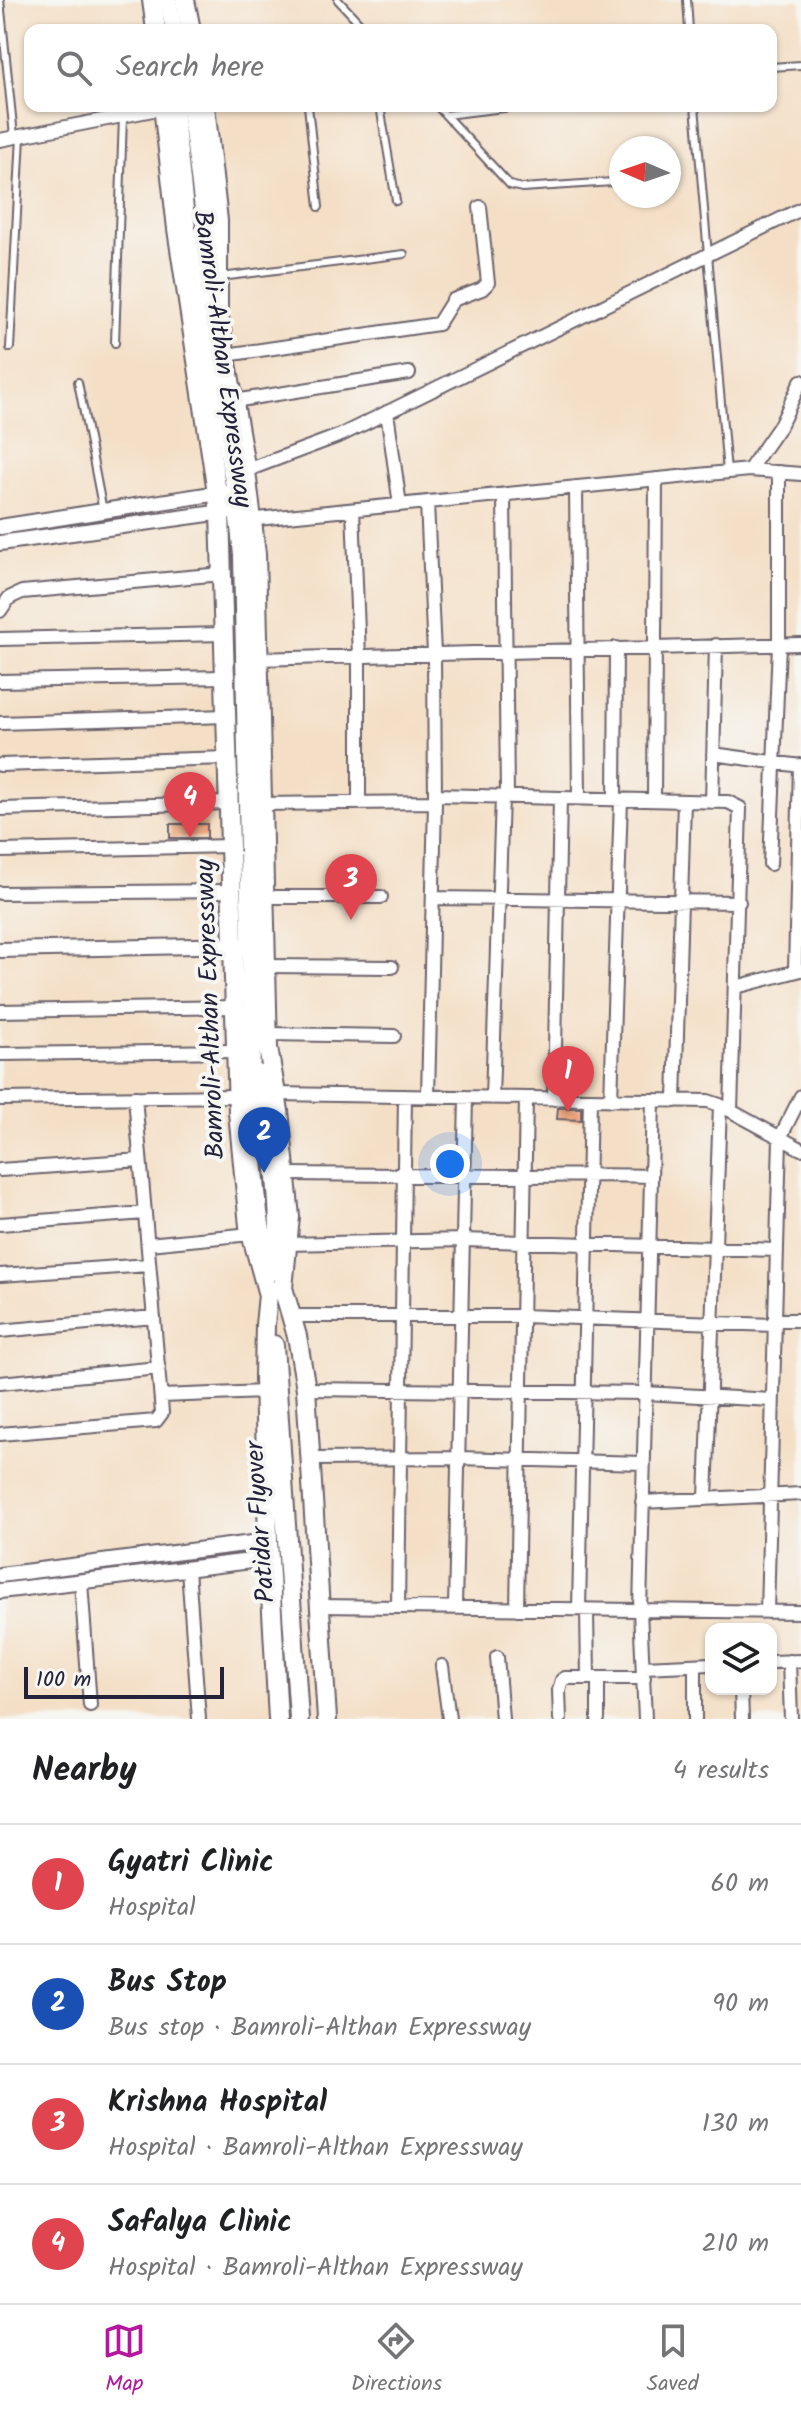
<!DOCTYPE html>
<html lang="en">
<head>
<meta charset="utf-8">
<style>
  :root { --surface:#fff; --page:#f2f2f2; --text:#202124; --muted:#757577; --line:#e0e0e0; --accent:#b5179e }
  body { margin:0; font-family:Kalam,sans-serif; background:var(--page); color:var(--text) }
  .controls { position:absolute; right:24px; bottom:24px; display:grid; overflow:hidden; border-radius:16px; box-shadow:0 2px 6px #0004 }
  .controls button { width:72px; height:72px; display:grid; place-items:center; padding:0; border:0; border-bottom:2px solid var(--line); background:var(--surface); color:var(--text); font:40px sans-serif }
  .compass { position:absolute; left:609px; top:136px; width:72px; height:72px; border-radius:50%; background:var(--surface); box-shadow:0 2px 6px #0004; rotate:272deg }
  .scale { position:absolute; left:24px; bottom:20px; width:200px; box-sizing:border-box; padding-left:8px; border:4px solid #22223b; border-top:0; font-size:22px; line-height:28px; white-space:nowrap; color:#22223b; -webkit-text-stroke:6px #f6f6f2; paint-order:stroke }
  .you { position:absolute; left:450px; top:1164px; width:28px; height:28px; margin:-20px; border:6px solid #fff; border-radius:50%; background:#1a73e8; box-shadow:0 0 0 12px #1a73e833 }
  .badge { display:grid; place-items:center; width:52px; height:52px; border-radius:50%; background:var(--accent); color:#fff; font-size:26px; font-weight:700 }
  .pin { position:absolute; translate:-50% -66px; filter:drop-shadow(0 2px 4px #0008) }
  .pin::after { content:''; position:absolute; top:42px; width:28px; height:24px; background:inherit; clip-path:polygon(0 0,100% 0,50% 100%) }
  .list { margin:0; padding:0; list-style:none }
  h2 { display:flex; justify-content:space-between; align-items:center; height:104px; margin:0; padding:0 32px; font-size:34px }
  h2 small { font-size:26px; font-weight:400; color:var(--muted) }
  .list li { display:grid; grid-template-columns:52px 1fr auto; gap:24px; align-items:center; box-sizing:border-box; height:120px; padding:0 32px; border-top:2px solid var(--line) }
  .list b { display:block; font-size:30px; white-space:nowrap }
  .list p { margin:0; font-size:26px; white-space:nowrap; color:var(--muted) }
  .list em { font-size:26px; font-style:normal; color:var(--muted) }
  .icon { flex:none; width:44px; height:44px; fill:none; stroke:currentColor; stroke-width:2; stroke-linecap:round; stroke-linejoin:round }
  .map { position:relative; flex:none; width:801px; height:1719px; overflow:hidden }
  .search { position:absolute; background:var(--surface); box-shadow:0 2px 6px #0004; left:24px; right:24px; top:24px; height:88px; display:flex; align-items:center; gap:20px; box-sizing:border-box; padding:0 28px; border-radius:16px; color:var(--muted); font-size:30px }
  .sheet { height:584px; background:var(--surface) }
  nav { display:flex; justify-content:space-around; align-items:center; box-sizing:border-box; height:112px; border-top:2px solid var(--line); background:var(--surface); font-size:22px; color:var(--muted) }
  nav a { display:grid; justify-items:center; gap:4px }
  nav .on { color:var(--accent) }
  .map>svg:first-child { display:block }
  .building { fill:#efa378 }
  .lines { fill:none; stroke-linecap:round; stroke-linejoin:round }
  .service-casing { stroke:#6c646c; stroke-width:10 }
  .minor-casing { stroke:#6c646c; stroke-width:16 }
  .tertiary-casing { stroke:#6c646c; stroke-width:18 }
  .secondary-casing { stroke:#6c646c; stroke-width:20 }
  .primary-casing { stroke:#6c646c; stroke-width:22 }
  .service { stroke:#fff; stroke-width:6 }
  .minor { stroke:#fff; stroke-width:12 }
  .tertiary { stroke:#fff; stroke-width:14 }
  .secondary { stroke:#fff; stroke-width:16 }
  .primary { stroke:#fff; stroke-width:18 }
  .labels { text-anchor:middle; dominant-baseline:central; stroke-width:8; stroke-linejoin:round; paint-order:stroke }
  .street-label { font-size:26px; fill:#22223b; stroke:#f6f6f2 }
</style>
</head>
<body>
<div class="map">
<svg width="801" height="1719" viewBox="0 0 801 1719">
  <rect width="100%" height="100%" fill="#f6f6f2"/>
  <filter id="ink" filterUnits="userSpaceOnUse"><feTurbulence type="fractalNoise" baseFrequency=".0125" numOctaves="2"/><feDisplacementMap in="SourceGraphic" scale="16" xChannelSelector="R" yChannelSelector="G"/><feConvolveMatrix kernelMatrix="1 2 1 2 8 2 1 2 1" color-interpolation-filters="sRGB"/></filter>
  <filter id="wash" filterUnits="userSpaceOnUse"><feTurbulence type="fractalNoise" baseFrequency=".006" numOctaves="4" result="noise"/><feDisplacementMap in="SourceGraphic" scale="32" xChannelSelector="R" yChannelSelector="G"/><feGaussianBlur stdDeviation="1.8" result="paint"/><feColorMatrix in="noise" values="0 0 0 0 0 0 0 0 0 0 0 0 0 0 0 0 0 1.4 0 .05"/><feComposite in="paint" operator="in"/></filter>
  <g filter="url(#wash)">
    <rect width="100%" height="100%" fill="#f4dfc6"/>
    <g id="blocks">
      <!-- building -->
      <path class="building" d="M170,824H207V838H170Z
        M558,1108H581V1120L557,1119Z"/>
    </g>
  </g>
  <g filter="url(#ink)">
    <use href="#blocks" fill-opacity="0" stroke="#6c646c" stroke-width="2"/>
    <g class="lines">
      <defs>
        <path id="service" d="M0,0L14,136
          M338,0L366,30
          M687,0L689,30
          M771,67L801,65
          M308,106L319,207
          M380,106L396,201
          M437,106L510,185L522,188L613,182
          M695,106L727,472
          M445,115L520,106
          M221,277L404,254
          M115,343L123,117
          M10,348L21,136
          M78,382L103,511"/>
        <path id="minor" d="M0,140L163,108
          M226,355L438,324L453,300L482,289L488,283L480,207
          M234,401L409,373
          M387,412L400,505
          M749,470L781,424L801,381
          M242,472L341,435L801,209
          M576,487L579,798
          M504,495L507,797
          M427,503L434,654L435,802L428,1096
          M353,510L359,656V803
          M247,520L749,470L801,474
          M0,611L9,598L22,592L222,574
          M0,639L224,634
          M256,659L801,644
          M0,681L225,677
          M0,723L227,716
          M713,754L801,766
          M0,765L228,758
          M435,795L728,802L740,808L731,1111
          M615,799L616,648
          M654,800L656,479
          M712,802L716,645
          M260,804L435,802
          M0,809L230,803
          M0,851L231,846
          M770,864L779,644V472
          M0,893L233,891
          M263,897H381
          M433,898L739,902
          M265,966L392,967
          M795,971L800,765
          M736,987L801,970
          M0,1011L236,1007
          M267,1034L394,1036
          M0,1054L237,1051
          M276,1094L708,1101L720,1105L801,1149
          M492,1098L502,797
          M0,1099L238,1096
          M554,1099L560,798
          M611,1100L621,800
          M675,1101L684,801
          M0,1170L140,1160
          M286,1174C364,1174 442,1176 521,1176C564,1176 607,1174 651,1176
          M0,1224L145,1213
          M148,1244L251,1234
          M287,1244L463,1240L777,1250
          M0,1275L149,1265
          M291,1316H522L774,1325
          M774,1320H801
          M0,1331L154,1317
          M0,1383L159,1368
          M306,1389L645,1393L772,1400
          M161,1396L265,1392
          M0,1434L156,1421L162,1413L135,1097
          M310,1459L458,1458L643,1463
          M706,1499L720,1105
          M642,1502L801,1494
          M188,1569L199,1719
          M81,1582L90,1705
          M320,1606L801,1612
          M398,1607L405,1096
          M455,1608L466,1097
          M517,1609L526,1098
          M579,1609L590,1099
          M587,1610L588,1678
          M767,1612L780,1138L801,1096
          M497,1657L502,1719
          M789,1661L791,1719
          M771,1662L801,1661
          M695,1665V1719
          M442,1666L449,1719
          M644,1667L711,1664
          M598,1678V1719
          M741,1689L742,1719
          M560,1719L559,1690L562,1680L565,1678H644
          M645,1719L640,1610L653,1100"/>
        <path id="tertiary" d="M0,527L225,492
          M0,543L237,510
          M0,950L244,945
          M0,1575L268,1541
          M0,1591L268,1559"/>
        <path id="secondary" d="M168,0L174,30
          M174,106L187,228L235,491L242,555L252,1048L250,1118L259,1212L269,1273
          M190,106L205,225L204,277
          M258,1073C272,1136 280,1200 278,1264"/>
        <path id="primary" d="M152,0L156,30
          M185,0L191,30
          M163,106L177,229L220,512L238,1112L249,1226L268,1295L265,1325L264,1377L268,1541L278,1719
          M205,106L218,221V312L246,471L256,554L268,1048L279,1111L290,1217L283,1288L297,1336L306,1389L327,1719
          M274,1345L299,1719"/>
      </defs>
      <!-- service casing -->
      <use href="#service" class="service-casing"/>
      <!-- minor casing -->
      <use href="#minor" class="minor-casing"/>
      <!-- tertiary casing -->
      <use href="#tertiary" class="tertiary-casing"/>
      <!-- secondary casing -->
      <use href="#secondary" class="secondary-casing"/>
      <!-- primary casing -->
      <use href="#primary" class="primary-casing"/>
      <!-- service -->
      <use href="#service" class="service"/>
      <!-- minor -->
      <use href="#minor" class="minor"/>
      <!-- tertiary -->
      <use href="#tertiary" class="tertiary"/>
      <!-- secondary -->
      <use href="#secondary" class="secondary"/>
      <!-- primary -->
      <use href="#primary" class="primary"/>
    </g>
  </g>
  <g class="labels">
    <!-- street labels -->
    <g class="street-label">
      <text transform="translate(222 359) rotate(82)">Bamroli-Althan Expressway</text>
      <text transform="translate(211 1009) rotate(-92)">Bamroli-Althan Expressway</text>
      <text transform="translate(261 1522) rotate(-94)">Patidar Flyover</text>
    </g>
  </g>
</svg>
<div class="controls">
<button><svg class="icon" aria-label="layers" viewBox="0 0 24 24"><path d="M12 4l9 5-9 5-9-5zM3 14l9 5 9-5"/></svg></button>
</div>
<svg class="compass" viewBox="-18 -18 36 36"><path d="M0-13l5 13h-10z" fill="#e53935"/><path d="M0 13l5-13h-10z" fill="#757577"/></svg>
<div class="scale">100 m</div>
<div class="you"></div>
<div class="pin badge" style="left:568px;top:1112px;background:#e0444e">1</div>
<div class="pin badge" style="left:264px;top:1173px;background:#1a4fb4">2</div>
<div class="pin badge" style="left:351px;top:920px;background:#e0444e">3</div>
<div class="pin badge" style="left:190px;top:838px;background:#e0444e">4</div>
<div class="search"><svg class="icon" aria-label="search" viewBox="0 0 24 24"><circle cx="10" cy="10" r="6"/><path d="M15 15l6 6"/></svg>Search here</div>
</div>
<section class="sheet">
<h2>Nearby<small>4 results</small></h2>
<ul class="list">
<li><span class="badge" style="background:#e0444e">1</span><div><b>Gyatri Clinic</b><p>Hospital</p></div><em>60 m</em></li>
<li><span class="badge" style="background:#1a4fb4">2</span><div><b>Bus Stop</b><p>Bus stop · Bamroli-Althan Expressway</p></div><em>90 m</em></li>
<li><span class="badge" style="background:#e0444e">3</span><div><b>Krishna Hospital</b><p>Hospital · Bamroli-Althan Expressway</p></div><em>130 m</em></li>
<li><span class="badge" style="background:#e0444e">4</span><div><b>Safalya Clinic</b><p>Hospital · Bamroli-Althan Expressway</p></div><em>210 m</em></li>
</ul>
</section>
<nav>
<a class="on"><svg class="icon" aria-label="map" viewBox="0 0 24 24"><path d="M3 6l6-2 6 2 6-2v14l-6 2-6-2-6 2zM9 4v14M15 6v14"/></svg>Map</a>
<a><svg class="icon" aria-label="directions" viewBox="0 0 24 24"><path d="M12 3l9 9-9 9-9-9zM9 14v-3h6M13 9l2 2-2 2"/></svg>Directions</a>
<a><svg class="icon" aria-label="saved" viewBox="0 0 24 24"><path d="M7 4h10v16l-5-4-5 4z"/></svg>Saved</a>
</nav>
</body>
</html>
